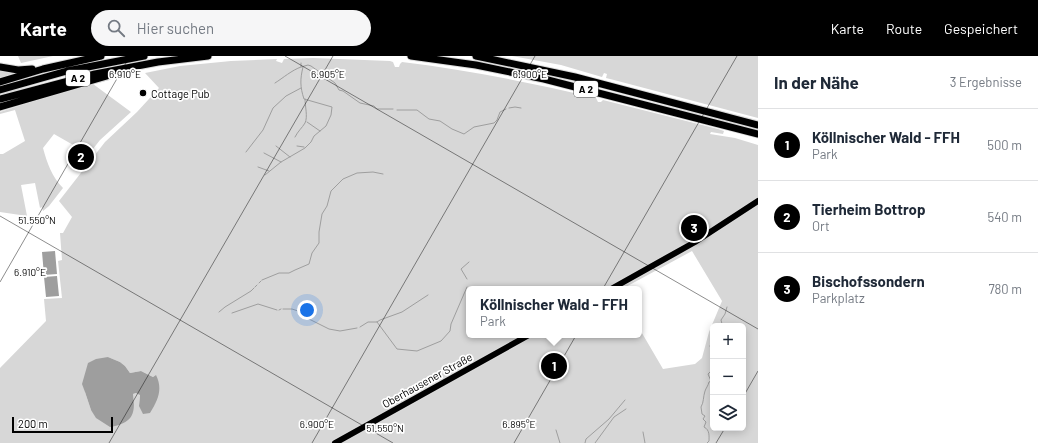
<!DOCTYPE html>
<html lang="de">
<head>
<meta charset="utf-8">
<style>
  :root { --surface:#fff; --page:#f6f6f7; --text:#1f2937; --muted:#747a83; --line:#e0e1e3; --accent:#000 }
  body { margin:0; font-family:Barlow,sans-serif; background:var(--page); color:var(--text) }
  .controls { position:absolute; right:12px; bottom:12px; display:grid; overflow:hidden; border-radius:6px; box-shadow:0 2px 10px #0003 }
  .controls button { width:36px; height:36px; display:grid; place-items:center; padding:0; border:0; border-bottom:1px solid var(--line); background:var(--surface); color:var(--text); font:20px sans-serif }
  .scale { position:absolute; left:12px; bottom:10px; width:101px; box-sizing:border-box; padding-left:4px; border:2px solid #000; border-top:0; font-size:11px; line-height:14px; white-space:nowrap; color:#000; -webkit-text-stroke:3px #fff; paint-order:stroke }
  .you { position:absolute; left:307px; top:254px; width:14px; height:14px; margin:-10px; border:3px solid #fff; border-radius:50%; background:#1a73e8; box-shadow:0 0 0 6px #1a73e833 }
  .badge { display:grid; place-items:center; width:26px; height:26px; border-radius:50%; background:var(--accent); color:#fff; font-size:13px; font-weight:700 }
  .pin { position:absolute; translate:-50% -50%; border:2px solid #fff; box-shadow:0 1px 4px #0006 }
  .popup { position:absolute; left:466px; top:230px; width:176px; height:52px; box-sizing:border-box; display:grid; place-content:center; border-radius:6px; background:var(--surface); filter:drop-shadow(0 1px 3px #0005); font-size:13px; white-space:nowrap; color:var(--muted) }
  .popup b { font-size:15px; color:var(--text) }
  .popup::after { content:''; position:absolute; left:50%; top:100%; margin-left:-8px; border:8px solid transparent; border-top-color:var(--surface) }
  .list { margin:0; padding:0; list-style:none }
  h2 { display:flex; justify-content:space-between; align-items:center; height:52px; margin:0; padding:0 16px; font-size:17px }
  h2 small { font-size:13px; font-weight:400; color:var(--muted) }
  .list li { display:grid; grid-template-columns:26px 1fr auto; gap:12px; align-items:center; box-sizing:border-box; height:72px; padding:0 16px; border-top:1px solid var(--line) }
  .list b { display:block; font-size:15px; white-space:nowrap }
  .list p { margin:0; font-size:13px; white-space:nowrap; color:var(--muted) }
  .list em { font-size:13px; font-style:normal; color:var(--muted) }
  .icon { flex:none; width:22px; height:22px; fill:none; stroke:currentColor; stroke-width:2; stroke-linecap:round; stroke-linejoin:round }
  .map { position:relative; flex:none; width:758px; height:387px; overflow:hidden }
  header { display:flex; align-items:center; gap:24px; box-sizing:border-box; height:56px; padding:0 20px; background:var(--accent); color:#fff }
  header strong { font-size:19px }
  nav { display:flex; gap:22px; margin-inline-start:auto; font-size:14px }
  .search { width:280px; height:36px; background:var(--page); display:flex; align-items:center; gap:10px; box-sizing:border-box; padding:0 14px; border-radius:22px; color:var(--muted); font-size:15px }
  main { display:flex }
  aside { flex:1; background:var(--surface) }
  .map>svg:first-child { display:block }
  .green { fill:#d7d7d7; fill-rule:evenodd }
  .water { fill:#9e9e9e }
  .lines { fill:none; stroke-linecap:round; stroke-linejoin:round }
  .stream { stroke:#9e9e9e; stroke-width:1 }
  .major-casing { stroke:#dbdbdb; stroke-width:8 }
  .highway-casing { stroke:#dbdbdb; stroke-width:9 }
  .major { stroke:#000; stroke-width:6 }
  .highway { stroke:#000; stroke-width:7 }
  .ticks { fill:none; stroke:#000; stroke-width:1; stroke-opacity:0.45 }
  .poi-dot { fill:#000; stroke:#fff; stroke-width:1.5 }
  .labels { text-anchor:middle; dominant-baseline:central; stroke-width:3.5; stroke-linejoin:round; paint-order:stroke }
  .shield { fill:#fff; stroke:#4c4c4c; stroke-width:1 }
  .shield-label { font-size:10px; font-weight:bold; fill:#000 }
  .poi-label { font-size:11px; fill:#000; stroke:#fff; text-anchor:start }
  .street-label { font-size:11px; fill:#000; stroke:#fff }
  .ticks-label { font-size:10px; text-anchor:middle; fill:#000; stroke:#fff; stroke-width:3.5; stroke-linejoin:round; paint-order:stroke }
</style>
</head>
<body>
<header>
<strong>Karte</strong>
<div class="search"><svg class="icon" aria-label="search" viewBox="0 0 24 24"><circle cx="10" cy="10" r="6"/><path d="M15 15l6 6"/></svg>Hier suchen</div>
<nav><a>Karte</a><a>Route</a><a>Gespeichert</a></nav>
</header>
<main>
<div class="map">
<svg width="758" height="387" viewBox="0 0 758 387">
  <rect width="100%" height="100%" fill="#fff"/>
  <!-- green -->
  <path class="green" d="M18,0H53L21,7Z
    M512,0H758V62L614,24L606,22L607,18L604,17L602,21L561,9Z
    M313,2L390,5L393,6L395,11H399L400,8L402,6C468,14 532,27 596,42L598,46H601L603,44L718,73L724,75L723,78L711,76L710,78L735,82L758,89V387H0V312L46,265L44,243L62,242L58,205L62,204L60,177H63L72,161L59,145L105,86L137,56L159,32L145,17L180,10L231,5L277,3L276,5L282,7L284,3ZM692,195L722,245L709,276L702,302L695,308L663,313L639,272V279H469V233H622ZM713,270H743V372H713ZM108,301L120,306L125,310L130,317L141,315L153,321L156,319L139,350L140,338L136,337L133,338L134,346L91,354L85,336Z
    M0,13L25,16L0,23Z
    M136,15L140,20L139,21L134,18L93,28L131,56L100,84L89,98L54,78L43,92C47,107 52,121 63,132L49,150L43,155L42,151L40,152L35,127L21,129L27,160L0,156V98H3L25,85L15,54L0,58V56L102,23Z"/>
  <!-- water -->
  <path class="water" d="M55,195L57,218L44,219L42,196Z
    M57,220L59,240L46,241L44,221Z
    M108,301L120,306L125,310L130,317L141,315L153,321L156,319C163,333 158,344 150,357L143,358L139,350L140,339L136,337L133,338C136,359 132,367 110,371L96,362L91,354L85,336L82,328L88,307L96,303Z"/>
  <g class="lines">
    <!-- stream -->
    <path class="stream" d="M301,7V11L308,9L311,10L335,27L339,34L343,35L360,47L374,50L377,53H393
      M275,27C283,22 292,14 301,11
      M509,52L515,51L521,52
      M397,54H417L429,63L440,65L452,73L464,78L474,71L494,67L497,64L500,56L506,53
      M307,66L320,75
      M295,81C298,75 302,72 305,67C308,61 305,50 305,43
      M276,90L290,101
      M297,90L304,91
      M246,96L263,74L273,52L286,40L301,32
      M264,97L281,106
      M258,111L269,115
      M265,119L281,106L305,92L311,86L314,80L326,70L331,59L332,51L304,43C300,31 300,23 303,11
      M467,223L461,213L469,206
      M262,224L279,217H289L295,214L309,208L312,197L319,187V176L322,158L327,150L331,135L343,123L357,117L373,116L383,118
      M259,227L261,225
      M255,231L257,229
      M283,253H292L304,257L309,263L329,273L340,275L357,272
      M279,254L281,253
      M219,256L225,251L251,235L254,232
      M232,257L258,248L277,254
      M377,266L397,293L417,295L441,285L450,275L451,268L467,231
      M720,270L722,268L721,264L725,258L727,251
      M360,271L368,266H377L380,264L402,256L428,239
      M713,275L712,285L710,290L713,299
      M556,374L560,387
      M643,376L645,387
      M585,387L586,383L609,363L625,344
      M595,387L614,361L626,353
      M707,387L709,385C709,380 710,374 704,371L706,366L703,363L705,360L702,358L701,351C704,346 703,341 705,335C706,332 708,330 709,326L711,325L708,318L713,313"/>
    <defs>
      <path id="major" d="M611,233L695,186L758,145
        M335,387L529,279"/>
      <path id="highway" d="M411,0L476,9L544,23L758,78
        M476,0L575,21L758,69
        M0,11L18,14L32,13
        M0,26L43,13L101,0
        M0,34L67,15L144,0
        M0,43L95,18L158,6L208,0
        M0,51L107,20"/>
    </defs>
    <!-- major casing -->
    <use href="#major" class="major-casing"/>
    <!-- highway casing -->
    <use href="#highway" class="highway-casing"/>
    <!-- major -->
    <use href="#major" class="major"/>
    <!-- highway -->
    <use href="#highway" class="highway"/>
  </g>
  <!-- ticks -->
  <path class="ticks" d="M285,0L758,273M0,160L393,387M0,226L130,0M743,341L758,315M109,387L333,0M312,387L535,0M514,387L737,0M716,387L725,372"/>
  <!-- markers -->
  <circle class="poi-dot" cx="143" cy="37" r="4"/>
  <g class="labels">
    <!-- shield labels -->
    <g class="shield">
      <rect x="66" y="14" width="24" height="16" rx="3"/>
      <rect x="574" y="25" width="24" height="16" rx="3"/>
    </g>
    <g class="shield-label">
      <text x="78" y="22">A 2</text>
      <text x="586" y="33">A 2</text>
    </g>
    <!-- poi labels -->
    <g class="poi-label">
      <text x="151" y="37">Cottage Pub</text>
    </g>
    <!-- street labels -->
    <g class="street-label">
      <text transform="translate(427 324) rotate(-29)">Oberhausener Straße</text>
    </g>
  </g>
  <g class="ticks-label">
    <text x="125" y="22">6.910°E</text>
    <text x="328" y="22">6.905°E</text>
    <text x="530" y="22">6.900°E</text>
    <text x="37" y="168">51.550°N</text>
    <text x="30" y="220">6.910°E</text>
    <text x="317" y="372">6.900°E</text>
    <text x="519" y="372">6.895°E</text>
    <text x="385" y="376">51.550°N</text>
  </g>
</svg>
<div class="controls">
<button>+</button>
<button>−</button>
<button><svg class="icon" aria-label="layers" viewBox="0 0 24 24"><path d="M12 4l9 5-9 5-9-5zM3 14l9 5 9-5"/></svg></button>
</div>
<div class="scale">200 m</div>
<div class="you"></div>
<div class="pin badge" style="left:554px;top:310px">1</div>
<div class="popup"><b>Köllnischer Wald - FFH</b>Park</div>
<div class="pin badge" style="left:81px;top:101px">2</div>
<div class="pin badge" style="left:694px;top:172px">3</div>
</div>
<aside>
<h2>In der Nähe<small>3 Ergebnisse</small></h2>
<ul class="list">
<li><span class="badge">1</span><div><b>Köllnischer Wald - FFH</b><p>Park</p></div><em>500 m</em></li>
<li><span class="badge">2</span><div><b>Tierheim Bottrop</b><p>Ort</p></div><em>540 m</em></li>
<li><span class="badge">3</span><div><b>Bischofssondern</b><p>Parkplatz</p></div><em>780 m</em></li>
</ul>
</aside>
</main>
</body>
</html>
